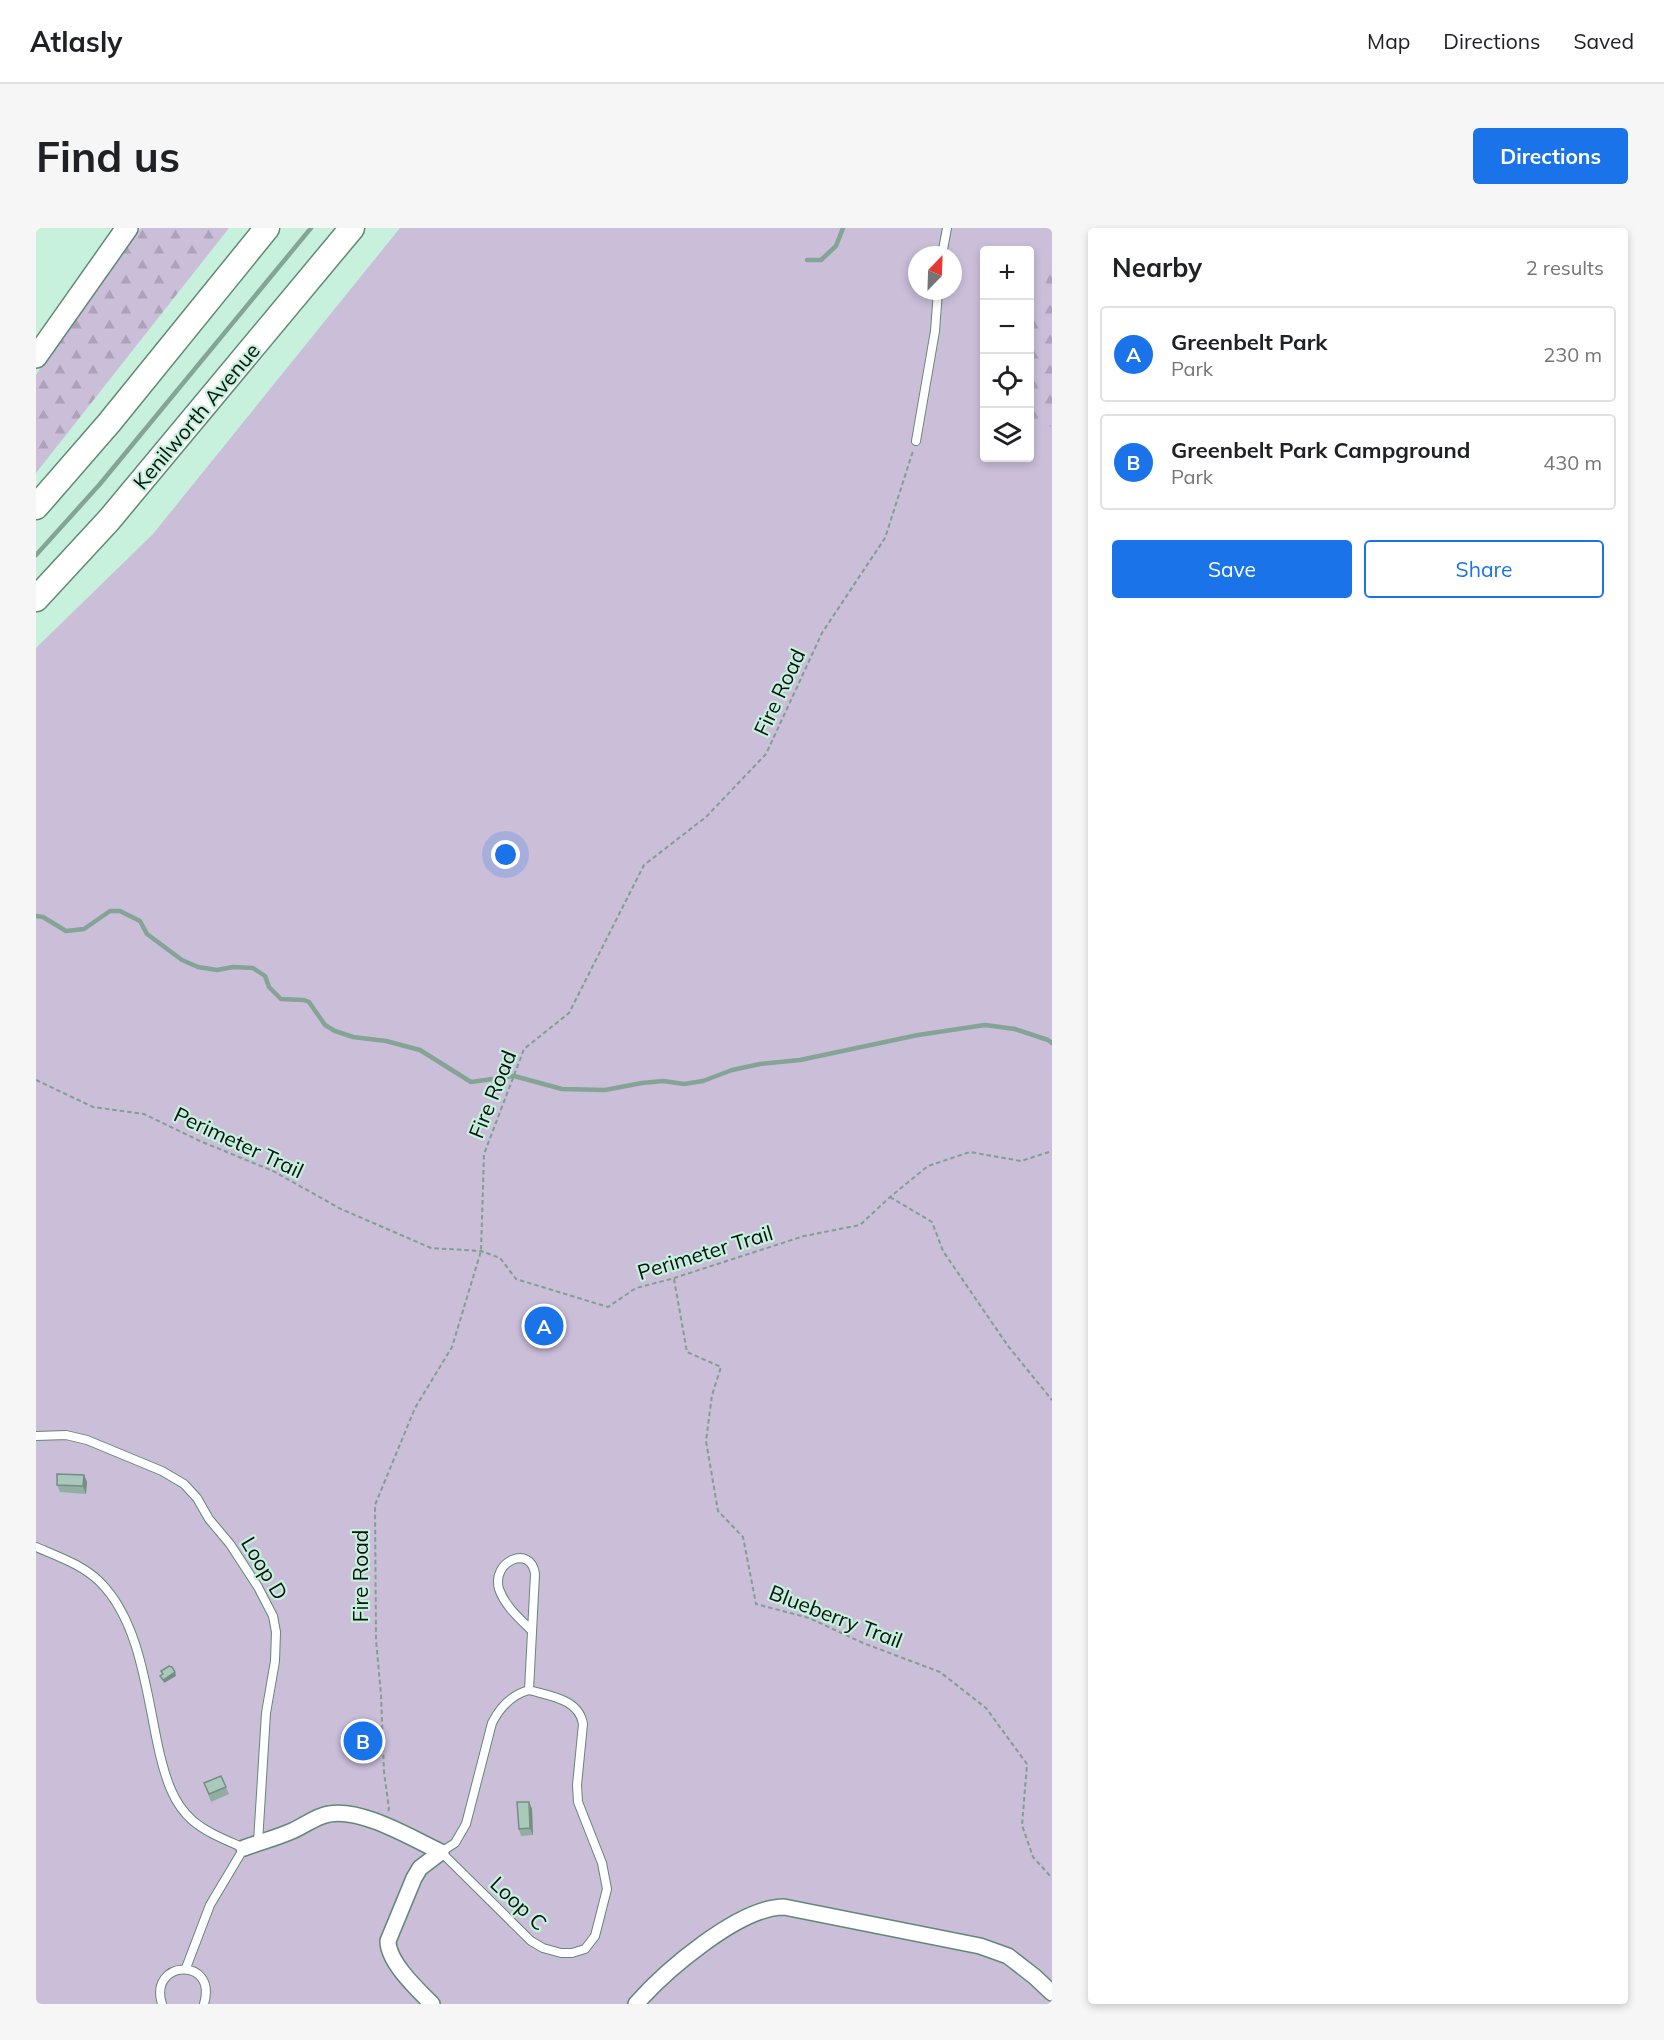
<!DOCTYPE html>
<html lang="en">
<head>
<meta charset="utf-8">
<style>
  :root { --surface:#fff; --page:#f6f6f6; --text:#202124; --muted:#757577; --line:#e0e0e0; --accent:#1a73e8 }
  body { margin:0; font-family:Mulish,sans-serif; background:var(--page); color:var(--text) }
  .controls { position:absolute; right:18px; top:18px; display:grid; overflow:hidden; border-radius:6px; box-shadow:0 3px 9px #0003 }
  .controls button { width:54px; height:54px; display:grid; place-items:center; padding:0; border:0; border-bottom:2px solid var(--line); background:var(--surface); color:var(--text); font:30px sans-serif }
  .compass { position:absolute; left:872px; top:18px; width:54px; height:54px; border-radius:50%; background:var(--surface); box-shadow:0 3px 9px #0003; rotate:23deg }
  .you { position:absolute; left:470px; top:627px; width:21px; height:21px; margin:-15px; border:4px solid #fff; border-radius:50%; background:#1a73e8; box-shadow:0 0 0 9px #1a73e833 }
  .badge { display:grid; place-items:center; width:39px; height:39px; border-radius:50%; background:var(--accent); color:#fff; font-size:20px; font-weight:700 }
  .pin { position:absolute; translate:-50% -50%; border:3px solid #fff; box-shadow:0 2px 6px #0006 }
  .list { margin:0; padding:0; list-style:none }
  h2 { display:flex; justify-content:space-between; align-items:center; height:78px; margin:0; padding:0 24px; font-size:26px }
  h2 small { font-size:20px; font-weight:400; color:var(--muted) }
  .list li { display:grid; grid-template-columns:39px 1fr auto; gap:18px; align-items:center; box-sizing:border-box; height:96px; margin:0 12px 12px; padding:0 12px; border:2px solid var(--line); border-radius:6px }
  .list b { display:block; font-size:22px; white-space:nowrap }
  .list p { margin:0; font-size:20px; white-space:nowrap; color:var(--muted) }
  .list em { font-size:20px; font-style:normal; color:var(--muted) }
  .actions { display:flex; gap:12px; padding:18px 24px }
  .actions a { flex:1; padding:14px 0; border:2px solid var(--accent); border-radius:6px; text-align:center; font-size:21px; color:var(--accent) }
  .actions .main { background:var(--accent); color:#fff }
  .icon { flex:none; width:33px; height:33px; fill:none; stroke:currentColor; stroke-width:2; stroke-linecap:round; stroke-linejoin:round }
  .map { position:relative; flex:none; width:1016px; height:1776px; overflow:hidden; border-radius:6px }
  header { display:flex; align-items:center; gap:36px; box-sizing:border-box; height:84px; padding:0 30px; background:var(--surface); border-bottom:2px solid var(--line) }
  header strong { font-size:28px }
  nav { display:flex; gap:33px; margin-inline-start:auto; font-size:21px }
  .intro { display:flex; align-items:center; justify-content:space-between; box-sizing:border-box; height:144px; padding:0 36px }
  h1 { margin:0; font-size:42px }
  .button { padding:15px 27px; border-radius:6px; background:var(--accent); color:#fff; font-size:21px; font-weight:700 }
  main { display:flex; gap:36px; padding:0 36px }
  aside { flex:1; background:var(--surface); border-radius:6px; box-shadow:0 3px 9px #0003 }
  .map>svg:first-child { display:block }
  .forest { fill:url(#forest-firs) }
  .park { fill:#cabed9; fill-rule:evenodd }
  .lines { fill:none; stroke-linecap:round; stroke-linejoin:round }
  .stream { stroke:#84a495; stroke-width:4.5 }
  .lane-casing { stroke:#628877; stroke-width:10 }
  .street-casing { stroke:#628877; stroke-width:18 }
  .secondary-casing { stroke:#628877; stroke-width:24 }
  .primary-casing { stroke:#628877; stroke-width:27 }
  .path { stroke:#809f91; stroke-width:2; stroke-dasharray:4.5 3; stroke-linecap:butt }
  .lane { stroke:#fff; stroke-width:8 }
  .street { stroke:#fff; stroke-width:15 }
  .secondary { stroke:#fff; stroke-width:21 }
  .primary { stroke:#fff; stroke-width:24 }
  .wall { fill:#91aea1 }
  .shaded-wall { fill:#768d83 }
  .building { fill:#a9cabb; stroke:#768d83; stroke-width:1.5 }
  .labels { text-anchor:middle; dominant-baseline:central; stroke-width:4.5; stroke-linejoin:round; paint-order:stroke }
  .street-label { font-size:21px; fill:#05140e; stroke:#c7f0dd }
</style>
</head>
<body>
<header>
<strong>Atlasly</strong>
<nav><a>Map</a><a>Directions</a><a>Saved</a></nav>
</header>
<div class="intro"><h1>Find us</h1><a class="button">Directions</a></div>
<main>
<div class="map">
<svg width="1016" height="1776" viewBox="0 0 1016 1776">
  <defs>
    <pattern id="forest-firs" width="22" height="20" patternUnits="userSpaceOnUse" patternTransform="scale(1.5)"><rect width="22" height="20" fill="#cabed9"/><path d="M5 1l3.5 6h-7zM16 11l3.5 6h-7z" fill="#aca2b9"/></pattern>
  </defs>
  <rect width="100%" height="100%" fill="#c7f0dd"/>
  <!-- forest -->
  <path class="forest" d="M105,0H193L0,245V147Z
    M1016,0V216L994,199L993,22H948Z"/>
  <!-- park -->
  <path class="park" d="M364,0H1016V36L994,104L993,22H948V230H993L994,192L1016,199V1776H0V420L117,306ZM881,27H917V63H881Z"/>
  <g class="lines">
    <!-- stream -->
    <path class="stream" d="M771,32H785L800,18L807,0
      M0,327L64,256L275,0
      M0,688L7,689L30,703L48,701L74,683H84L104,693L111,706L146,732L162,739L181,742L197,739L217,740L229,748L233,759L245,771L268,772L273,774L289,797L299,803L317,809L350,813L384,822L435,854L478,848L526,861L569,862L606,855L627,853L648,856L667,853L696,842L724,836L764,832L882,807L949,797L979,801L1012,812L1016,815"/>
    <defs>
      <path id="lane" d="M906,27L911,0
        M880,213L899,103L902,63
        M0,1208L30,1207L51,1212L126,1243L148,1256L161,1270L173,1291L194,1316L222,1359L237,1388L240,1404L239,1433L230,1485L222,1614
        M0,1319C21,1328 47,1337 64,1354C106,1396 111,1472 124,1527C130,1551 137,1575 156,1592C171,1605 190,1612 208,1620L174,1677L150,1740
        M493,1462C514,1468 543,1471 547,1496L541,1557L542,1574L566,1635L571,1661L559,1708L549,1721L536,1725H525L507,1720L495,1713L405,1624L419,1615L430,1596L456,1495C464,1479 475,1467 493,1462Z
        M493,1462L499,1346C495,1316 455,1333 463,1361C469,1378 483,1390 495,1402
        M126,1776C112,1732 182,1728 168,1776"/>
      <path id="street" d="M208,1620C224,1614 240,1610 256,1603C268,1598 280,1588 293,1586C326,1580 375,1610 405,1624L384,1640L378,1650L352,1713C352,1734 381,1761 396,1776
        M600,1776C629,1743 703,1679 748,1679L944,1718L972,1728L999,1749L1016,1765"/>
      <path id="secondary" d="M0,129L91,0"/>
      <path id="primary" d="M0,279L73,195L231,0
        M0,371L73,292L316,0"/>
    </defs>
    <!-- lane casing -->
    <use href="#lane" class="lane-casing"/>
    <!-- street casing -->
    <use href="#street" class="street-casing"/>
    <!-- secondary casing -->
    <use href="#secondary" class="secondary-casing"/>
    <!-- primary casing -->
    <use href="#primary" class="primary-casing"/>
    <!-- path -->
    <path class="path" d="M0,852L57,879L108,886L164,913L237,943L305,981L395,1020L445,1023L464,1030L480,1051L572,1079L600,1060L635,1051L768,1008L824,997L854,969L892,938L934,924L985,933L1016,923
      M854,969L896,994L907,1023L972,1118L1016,1172
      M638,1051L651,1124L685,1139L676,1167L670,1213L682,1283L707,1309L720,1376L773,1390L827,1415L904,1444L950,1480L991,1536L986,1597L997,1629L1016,1650
      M352,1583L353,1581L348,1544L345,1467L340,1412L339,1277L379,1180L416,1119L445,1023L448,926L488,821L533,785L608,637L670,589L730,526L786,405L849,310L877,223"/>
    <!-- lane -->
    <use href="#lane" class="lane"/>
    <!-- street -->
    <use href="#street" class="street"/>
    <!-- secondary -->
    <use href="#secondary" class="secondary"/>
    <!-- primary -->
    <use href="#primary" class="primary"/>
  </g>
  <!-- wall -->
  <path class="wall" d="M48,1247L51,1254L50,1266L24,1264L21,1257Z
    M185,1548L193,1566L175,1574L168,1555Z
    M493,1574L496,1581L497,1607L485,1608L483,1601Z"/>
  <!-- shaded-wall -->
  <path class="shaded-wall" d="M48,1247L51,1254L50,1266L47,1258Z
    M139,1444L140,1448L128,1455L127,1452Z
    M493,1574L496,1581L497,1607L494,1600Z"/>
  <!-- building -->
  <path class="building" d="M21,1246L48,1247L47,1258L21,1257Z
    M133,1438L136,1439L139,1444L127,1452L124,1448L127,1446L125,1443Z
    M185,1548L190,1559L173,1566L168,1555Z
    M481,1574H493L494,1600L483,1601Z"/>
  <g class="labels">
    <!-- street labels -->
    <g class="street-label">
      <text transform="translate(160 188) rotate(-50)">Kenilworth Avenue</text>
      <text transform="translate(743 464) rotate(-65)">Fire Road</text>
      <text transform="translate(456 866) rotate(-68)">Fire Road</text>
      <text transform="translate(203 914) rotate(25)">Perimeter Trail</text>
      <text transform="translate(669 1024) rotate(-17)">Perimeter Trail</text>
      <text transform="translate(229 1340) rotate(59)">Loop D</text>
      <text transform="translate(324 1348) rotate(-90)">Fire Road</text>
      <text transform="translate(800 1388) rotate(21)">Blueberry Trail</text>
      <text transform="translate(483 1675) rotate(43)">Loop C</text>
    </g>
  </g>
</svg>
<div class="controls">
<button>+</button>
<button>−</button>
<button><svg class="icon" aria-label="locate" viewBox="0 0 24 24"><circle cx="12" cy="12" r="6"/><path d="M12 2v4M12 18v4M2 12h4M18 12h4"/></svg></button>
<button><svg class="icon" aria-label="layers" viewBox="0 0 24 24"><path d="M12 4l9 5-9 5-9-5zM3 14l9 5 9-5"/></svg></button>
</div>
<svg class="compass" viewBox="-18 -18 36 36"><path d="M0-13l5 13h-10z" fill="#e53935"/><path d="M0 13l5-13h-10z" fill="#757577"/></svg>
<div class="you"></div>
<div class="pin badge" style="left:508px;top:1098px">A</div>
<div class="pin badge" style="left:327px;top:1513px">B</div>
</div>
<aside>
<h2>Nearby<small>2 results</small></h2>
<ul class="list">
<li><span class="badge">A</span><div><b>Greenbelt Park</b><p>Park</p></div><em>230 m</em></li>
<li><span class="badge">B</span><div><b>Greenbelt Park Campground</b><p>Park</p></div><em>430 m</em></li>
</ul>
<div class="actions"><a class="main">Save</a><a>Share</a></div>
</aside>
</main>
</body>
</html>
